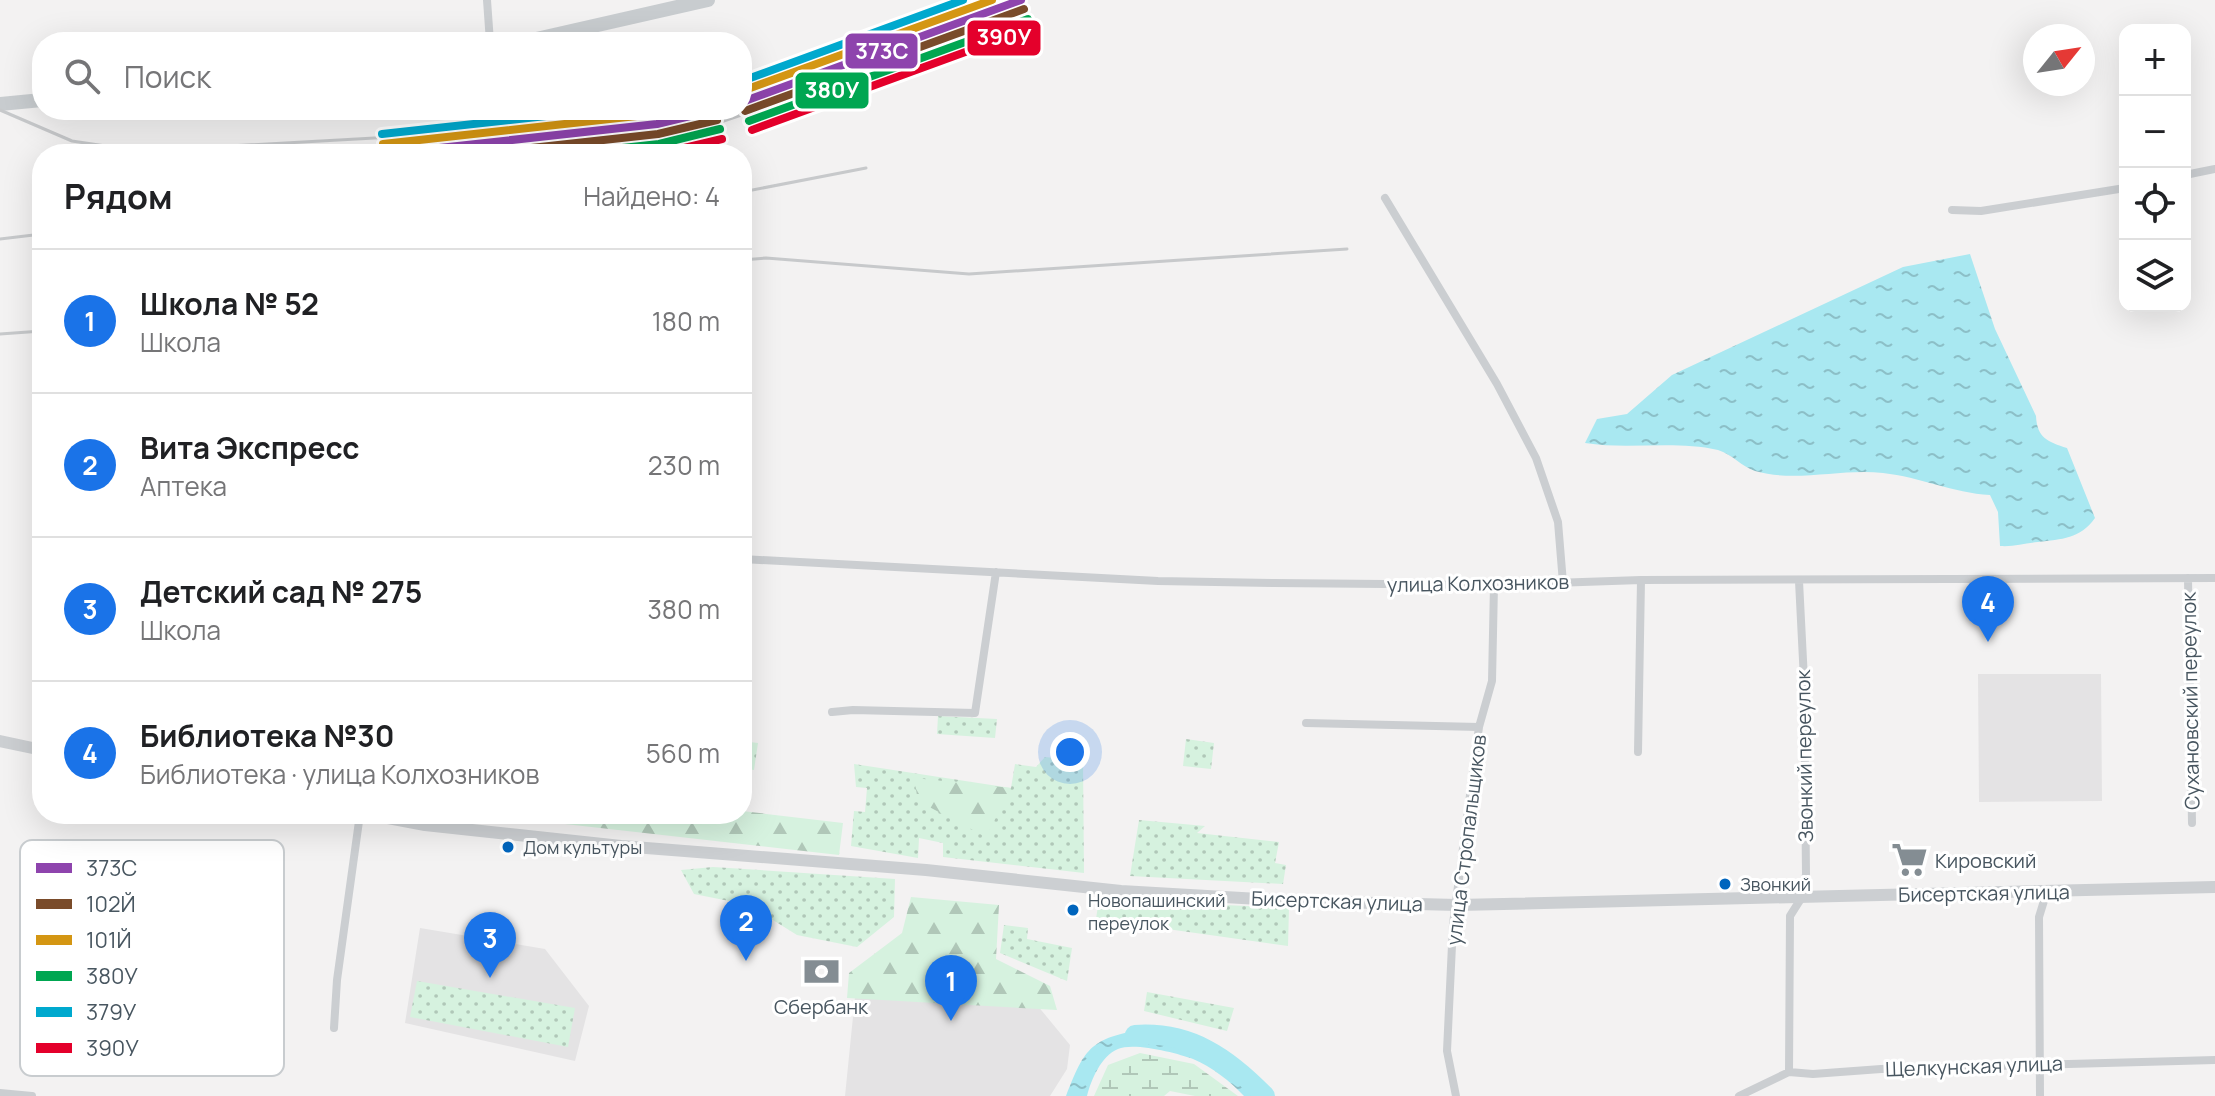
<!DOCTYPE html>
<html lang="ru">
<head>
<meta charset="utf-8">
<style>
  :root { --surface:#fff; --page:#f6f6f6; --text:#202124; --muted:#757577; --line:#e0e0e0; --accent:#1a73e8 }
  body { margin:0; font-family:Manrope,sans-serif; background:var(--page); color:var(--text) }
  .controls { position:absolute; right:24px; top:24px; display:grid; overflow:hidden; border-radius:16px; box-shadow:0 8px 32px #0002 }
  .controls button { width:72px; height:72px; display:grid; place-items:center; padding:0; border:0; border-bottom:2px solid var(--line); background:var(--surface); color:var(--text); font:40px sans-serif }
  .compass { position:absolute; left:2023px; top:24px; width:72px; height:72px; border-radius:50%; background:var(--surface); box-shadow:0 8px 32px #0002; rotate:60deg }
  .you { position:absolute; left:1070px; top:752px; width:28px; height:28px; margin:-20px; border:6px solid #fff; border-radius:50%; background:#1a73e8; box-shadow:0 0 0 12px #1a73e833 }
  .badge { display:grid; place-items:center; width:52px; height:52px; border-radius:50%; background:var(--accent); color:#fff; font-size:26px; font-weight:700 }
  .pin { position:absolute; translate:-50% -66px; filter:drop-shadow(0 2px 4px #0008) }
  .pin::after { content:''; position:absolute; top:42px; width:28px; height:24px; background:inherit; clip-path:polygon(0 0,100% 0,50% 100%) }
  .list { margin:0; padding:0; list-style:none }
  h2 { display:flex; justify-content:space-between; align-items:center; height:104px; margin:0; padding:0 32px; font-size:34px }
  h2 small { font-size:26px; font-weight:400; color:var(--muted) }
  .list li { display:grid; grid-template-columns:52px 1fr auto; gap:24px; align-items:center; box-sizing:border-box; height:144px; padding:0 32px; border-top:2px solid var(--line) }
  .list b { display:block; font-size:30px; white-space:nowrap }
  .list p { margin:0; font-size:26px; white-space:nowrap; color:var(--muted) }
  .list em { font-size:26px; font-style:normal; color:var(--muted) }
  .icon { flex:none; width:44px; height:44px; fill:none; stroke:currentColor; stroke-width:2; stroke-linecap:round; stroke-linejoin:round }
  .map { position:relative; flex:none; width:2215px; height:1096px; overflow:hidden }
  .search { position:absolute; background:var(--surface); box-shadow:0 8px 32px #0002; left:32px; top:32px; width:720px; height:88px; display:flex; align-items:center; gap:20px; box-sizing:border-box; padding:0 28px; border-radius:32px; color:var(--muted); font-size:30px }
  .panel { position:absolute; background:var(--surface); box-shadow:0 8px 32px #0002; left:32px; top:144px; width:720px; height:680px; border-radius:32px }
  .map>svg:first-child { display:block }
  .education { fill:#e4e3e4 }
  .green { fill:url(#green-dots) }
  .forest { fill:url(#forest-firs) }
  .wetland { fill:url(#wetland-marsh) }
  .water { fill:url(#water-ripples) }
  .lines { fill:none; stroke-linecap:round; stroke-linejoin:round }
  .river { stroke:#a9e8f1; stroke-width:20 }
  .street { stroke:#cbced1; stroke-width:8 }
  .secondary { stroke:#cccfd2; stroke-width:12 }
  .primary { stroke:#c8cccf; stroke-width:14 }
  .rail { stroke:#c7c9cb; stroke-width:3 }
  .rail-1-casing { stroke:#fff; stroke-width:14 }
  .rail-2-casing { stroke:#fff; stroke-width:14 }
  .rail-3-casing { stroke:#fff; stroke-width:14 }
  .rail-4-casing { stroke:#fff; stroke-width:14 }
  .rail-5-casing { stroke:#fff; stroke-width:14 }
  .rail-6-casing { stroke:#fff; stroke-width:14 }
  .rail-1 { stroke:#8e44ad; stroke-width:8 }
  .rail-2 { stroke:#7a4b2a; stroke-width:8 }
  .rail-3 { stroke:#d49613; stroke-width:8 }
  .rail-4 { stroke:#00a651; stroke-width:8 }
  .rail-5 { stroke:#00a9ce; stroke-width:8 }
  .rail-6 { stroke:#e4002b; stroke-width:8 }
  .bus-dot { fill:#0065bd; stroke:#fff; stroke-width:3 }
  .labels { text-anchor:middle; dominant-baseline:central; stroke-width:6; stroke-linejoin:round; paint-order:stroke }
  .bus-label { font-size:18px; fill:#485660; stroke:#fff; text-anchor:start }
  .street-label { font-size:20px; fill:#485660; stroke:#fff }
  .poi-label { font-size:20px; fill:#485660; stroke:#fff; text-anchor:start }
  .key { fill:#fff; stroke:#c8cccf; stroke-width:2 }
  .key-label { font-size:22px; fill:#485660 }
  .line-badge { stroke:#fff; stroke-width:3 }
  .badge-label { font-size:22px; text-anchor:middle; font-weight:bold; fill:#fff }
</style>
</head>
<body>
<div class="map">
<svg width="2215" height="1096" viewBox="0 0 2215 1096">
  <defs>
    <pattern id="green-dots" width="8" height="8" patternUnits="userSpaceOnUse" patternTransform="scale(2)"><rect width="8" height="8" fill="#d6f2df"/><path d="M2 2h.1M6 6h.1" fill="none" stroke="#b0c7b8" stroke-width="1.8" stroke-linecap="round"/></pattern>
    <pattern id="forest-firs" width="22" height="20" patternUnits="userSpaceOnUse" patternTransform="scale(2)"><rect width="22" height="20" fill="#d6f2df"/><path d="M5 1l3.5 6h-7zM16 11l3.5 6h-7z" fill="#b0c7b8"/></pattern>
    <pattern id="wetland-marsh" width="20" height="14" patternUnits="userSpaceOnUse" patternTransform="scale(2)"><rect width="20" height="14" fill="#d6f2df"/><path d="M1 5h8M5 5V1M11 12h8M15 12V8" fill="none" stroke="#b0c7b8"/></pattern>
    <pattern id="water-ripples" width="26" height="14" patternUnits="userSpaceOnUse" patternTransform="scale(2)"><rect width="26" height="14" fill="#a9e8f1"/><path d="M2 4q2-2 4 0t4 0M15 11q2-2 4 0t4 0" fill="none" stroke="#8cbfc7"/></pattern>
  </defs>
  <rect width="100%" height="100%" fill="#f3f2f2"/>
  <!-- education -->
  <path class="education" d="M1978,674H2101L2102,801L1979,802Z
    M420,928L545,949L589,1006L575,1061L405,1023Z
    M1028,994L1070,1045L1067,1069L1050,1096H845L855,997Z"/>
  <!-- green -->
  <path class="green" d="M938,716L997,719L995,738L937,734Z
    M1186,739L1214,743L1211,769L1183,766Z
    M742,741L758,743L754,770L742,768Z
    M1045,757L1083,761L1084,873L943,857V843L919,838L918,858L851,846L854,811L865,812L867,788L856,787L854,764L1011,788L1015,764L1036,767Z
    M1139,820L1205,826L1197,833L1279,842L1275,863L1286,865L1283,884L1130,876Z
    M713,867L895,879L894,917L857,947L797,935L749,905L694,894L681,870Z
    M1099,899L1289,908L1288,946L1096,919Z
    M1004,925L1028,928L1027,939L1072,948L1067,981L1000,953Z
    M417,981L575,1008L568,1047L410,1017Z
    M1147,992L1234,1008L1227,1031L1144,1011Z"/>
  <!-- forest -->
  <path class="forest" d="M914,778L1011,788L986,837L918,801Z
    M742,811L843,823L839,855L556,823L557,814H742Z
    M911,897L999,905L996,959L1050,986L1057,1010L847,998L849,973L902,933Z"/>
  <!-- wetland -->
  <path class="wetland" d="M1140,1053L1194,1064L1238,1096H1195L1170,1091L1164,1096H1094L1108,1065Z"/>
  <!-- water -->
  <path class="water" d="M1970,254L1995,329L2036,416C2037,438 2048,442 2067,448L2095,518C2080,539 2062,539 2038,542C2025,543 2014,547 2000,546L1998,512L1990,495C1953,493 1920,477 1883,473C1842,468 1796,483 1755,471C1742,467 1732,454 1718,450C1675,440 1628,450 1585,443L1597,419L1627,414L1672,375L1903,267Z
    M1134,1031C1198,1041 1219,1048 1265,1096H1244C1230,1081 1212,1067 1193,1059C1177,1053 1134,1042 1118,1049C1101,1056 1091,1080 1087,1096H1066C1083,1054 1087,1040 1134,1031Z"/>
  <g class="lines">
    <!-- river -->
    <path class="river" d="M1135,1035C1190,1031 1228,1058 1265,1096"/>
    <!-- street -->
    <path class="street" d="M487,0L490,42
      M2185,175L2215,169
      M1385,198L1497,384L1536,458L1558,522L1563,583
      M1952,210L1981,211L2125,188
      M742,559L1158,581L1274,583L1494,585L1641,580L2215,578
      M2188,578L2192,823
      M832,712L853,710L975,713L996,572
      M1306,723L1479,727
      M1638,752L1641,580
      M334,1028L337,980L360,814
      M1789,1072L1790,916L1802,897L1806,874L1804,680L1799,581
      M0,1093L32,1096
      M1456,1096L1447,1051L1453,924L1479,727L1492,681L1494,585
      M1739,1096L1789,1072L1813,1074L1881,1069L2215,1060
      M2040,1096L2039,917L2047,891"/>
    <!-- secondary -->
    <path class="secondary" d="M0,741L42,750
      M367,814L425,825L621,846L926,870L1121,891L1294,901L1458,905L2215,887"/>
    <!-- primary -->
    <path class="primary" d="M523,42L708,0
      M0,104L42,100"/>
    <!-- rail -->
    <path class="rail" d="M742,85L858,62
      M0,110L72,141L139,151L428,135L492,129L602,110
      M626,154L774,104L965,30
      M742,192L866,168
      M0,239L42,234
      M742,260L766,258L969,274L1347,249
      M0,334L42,331"/>
    <defs>
      <path id="rail-1" d="M742,102L1021,0
        M384,154L657,124L715,110"/>
      <path id="rail-2" d="M745,111L1024,9
        M476,154L658,134L717,120"/>
      <path id="rail-3" d="M742,91L992,0
        M383,144L655,114L672,110"/>
      <path id="rail-4" d="M749,121L1028,19
        M567,154L659,144L720,129"/>
      <path id="rail-5" d="M742,81L963,0
        M382,134L601,110"/>
      <path id="rail-6" d="M752,130L1031,28
        M659,154L722,139"/>
    </defs>
    <!-- rail-1 casing -->
    <use href="#rail-1" class="rail-1-casing"/>
    <!-- rail-2 casing -->
    <use href="#rail-2" class="rail-2-casing"/>
    <!-- rail-3 casing -->
    <use href="#rail-3" class="rail-3-casing"/>
    <!-- rail-4 casing -->
    <use href="#rail-4" class="rail-4-casing"/>
    <!-- rail-5 casing -->
    <use href="#rail-5" class="rail-5-casing"/>
    <!-- rail-6 casing -->
    <use href="#rail-6" class="rail-6-casing"/>
    <!-- rail-1 -->
    <use href="#rail-1" class="rail-1"/>
    <!-- rail-2 -->
    <use href="#rail-2" class="rail-2"/>
    <!-- rail-3 -->
    <use href="#rail-3" class="rail-3"/>
    <!-- rail-4 -->
    <use href="#rail-4" class="rail-4"/>
    <!-- rail-5 -->
    <use href="#rail-5" class="rail-5"/>
    <!-- rail-6 -->
    <use href="#rail-6" class="rail-6"/>
  </g>
  <!-- icons -->
  <defs>
    <symbol id="supermarket-bare" viewBox="-9 -9 18 18"><path d="M-6-5.5h2.5l.6 2H6L4.5 2H-2.5L-4.4-4H-6ZM-1.5 3.2a1.3 1.3 0 1 0 .1 0ZM3 3.2a1.3 1.3 0 1 0 .1 0Z" fill="#848d93" stroke="#fff" stroke-width="2.5" paint-order="stroke"/></symbol>
    <symbol id="bank-bare" viewBox="-9 -9 18 18"><path d="M-6-4H6V4H-6ZM0-2.3a2.3 2.3 0 1 0 0 4.6a2.3 2.3 0 1 0 0-4.6Z" fill="#848d93" stroke="#fff" stroke-width="2.5" paint-order="stroke"/></symbol>
  </defs>
  <g fill-rule="evenodd">
    <use href="#supermarket-bare" x="1884" y="834" width="51" height="51"/>
    <use href="#bank-bare" x="796" y="946" width="51" height="51"/>
  </g>
  <!-- markers -->
  <g class="bus-dot">
    <circle cx="508" cy="847" r="7"/>
    <circle cx="1725" cy="884" r="7"/>
    <circle cx="1073" cy="910" r="7"/>
  </g>
  <g class="labels">
    <!-- bus labels -->
    <g class="bus-label">
      <text x="523" y="847">Дом культуры</text>
      <text x="1740" y="884">Звонкий</text>
      <text x="1088" y="900">Новопашинский<tspan x="1088" dy="23">переулок</tspan></text>
    </g>
    <!-- street labels -->
    <g class="street-label">
      <text transform="translate(1478 583) rotate(-1)">улица Колхозников</text>
      <text transform="translate(2190 701) rotate(-91)">Сухановский переулок</text>
      <text transform="translate(1804 756) rotate(-91)">Звонкий переулок</text>
      <text transform="translate(1466 840) rotate(-83)">улица Стропальщиков</text>
      <text transform="translate(1984 893) rotate(-1)">Бисертская улица</text>
      <text transform="translate(1337 901) rotate(2)">Бисертская улица</text>
      <text transform="translate(1974 1066) rotate(-2)">Щелкунская улица</text>
    </g>
    <!-- poi labels -->
    <g class="poi-label">
      <text x="1935" y="860">Кировский</text>
      <text x="821" y="1006" text-anchor="middle">Сбербанк</text>
    </g>
  </g>
  <!-- legend -->
  <rect x="20" y="840" width="264" height="236" rx="12" class="key"/>
  <rect x="36" y="863" width="36" height="10" fill="#8e44ad"/>
  <rect x="36" y="899" width="36" height="10" fill="#7a4b2a"/>
  <rect x="36" y="935" width="36" height="10" fill="#d49613"/>
  <rect x="36" y="971" width="36" height="10" fill="#00a651"/>
  <rect x="36" y="1007" width="36" height="10" fill="#00a9ce"/>
  <rect x="36" y="1043" width="36" height="10" fill="#e4002b"/>
  <g class="key-label">
    <text x="86" y="876">373C</text>
    <text x="86" y="912">102Й</text>
    <text x="86" y="948">101Й</text>
    <text x="86" y="984">380У</text>
    <text x="86" y="1020">379У</text>
    <text x="86" y="1056">390У</text>
  </g>
  <g class="line-badge">
    <rect x="966" y="19" width="76" height="38" rx="8" fill="#e4002b"/>
    <rect x="844" y="32" width="75" height="38" rx="8" fill="#8e44ad"/>
    <rect x="794" y="71" width="76" height="39" rx="8" fill="#00a651"/>
  </g>
  <g class="badge-label">
    <text x="1004" y="45">390У</text>
    <text x="882" y="59">373C</text>
    <text x="832" y="98">380У</text>
  </g>
</svg>
<div class="controls">
<button>+</button>
<button>−</button>
<button><svg class="icon" aria-label="locate" viewBox="0 0 24 24"><circle cx="12" cy="12" r="6"/><path d="M12 2v4M12 18v4M2 12h4M18 12h4"/></svg></button>
<button><svg class="icon" aria-label="layers" viewBox="0 0 24 24"><path d="M12 4l9 5-9 5-9-5zM3 14l9 5 9-5"/></svg></button>
</div>
<svg class="compass" viewBox="-18 -18 36 36"><path d="M0-13l5 13h-10z" fill="#e53935"/><path d="M0 13l5-13h-10z" fill="#757577"/></svg>
<div class="you"></div>
<div class="pin badge" style="left:951px;top:1021px">1</div>
<div class="pin badge" style="left:746px;top:961px">2</div>
<div class="pin badge" style="left:490px;top:978px">3</div>
<div class="pin badge" style="left:1988px;top:642px">4</div>
<div class="search"><svg class="icon" aria-label="search" viewBox="0 0 24 24"><circle cx="10" cy="10" r="6"/><path d="M15 15l6 6"/></svg>Поиск</div>
<section class="panel">
<h2>Рядом<small>Найдено: 4</small></h2>
<ul class="list">
<li><span class="badge">1</span><div><b>Школа № 52</b><p>Школа</p></div><em>180 m</em></li>
<li><span class="badge">2</span><div><b>Вита Экспресс</b><p>Аптека</p></div><em>230 m</em></li>
<li><span class="badge">3</span><div><b>Детский сад № 275</b><p>Школа</p></div><em>380 m</em></li>
<li><span class="badge">4</span><div><b>Библиотека №30</b><p>Библиотека · улица Колхозников</p></div><em>560 m</em></li>
</ul>
</section>
</div>
</body>
</html>
